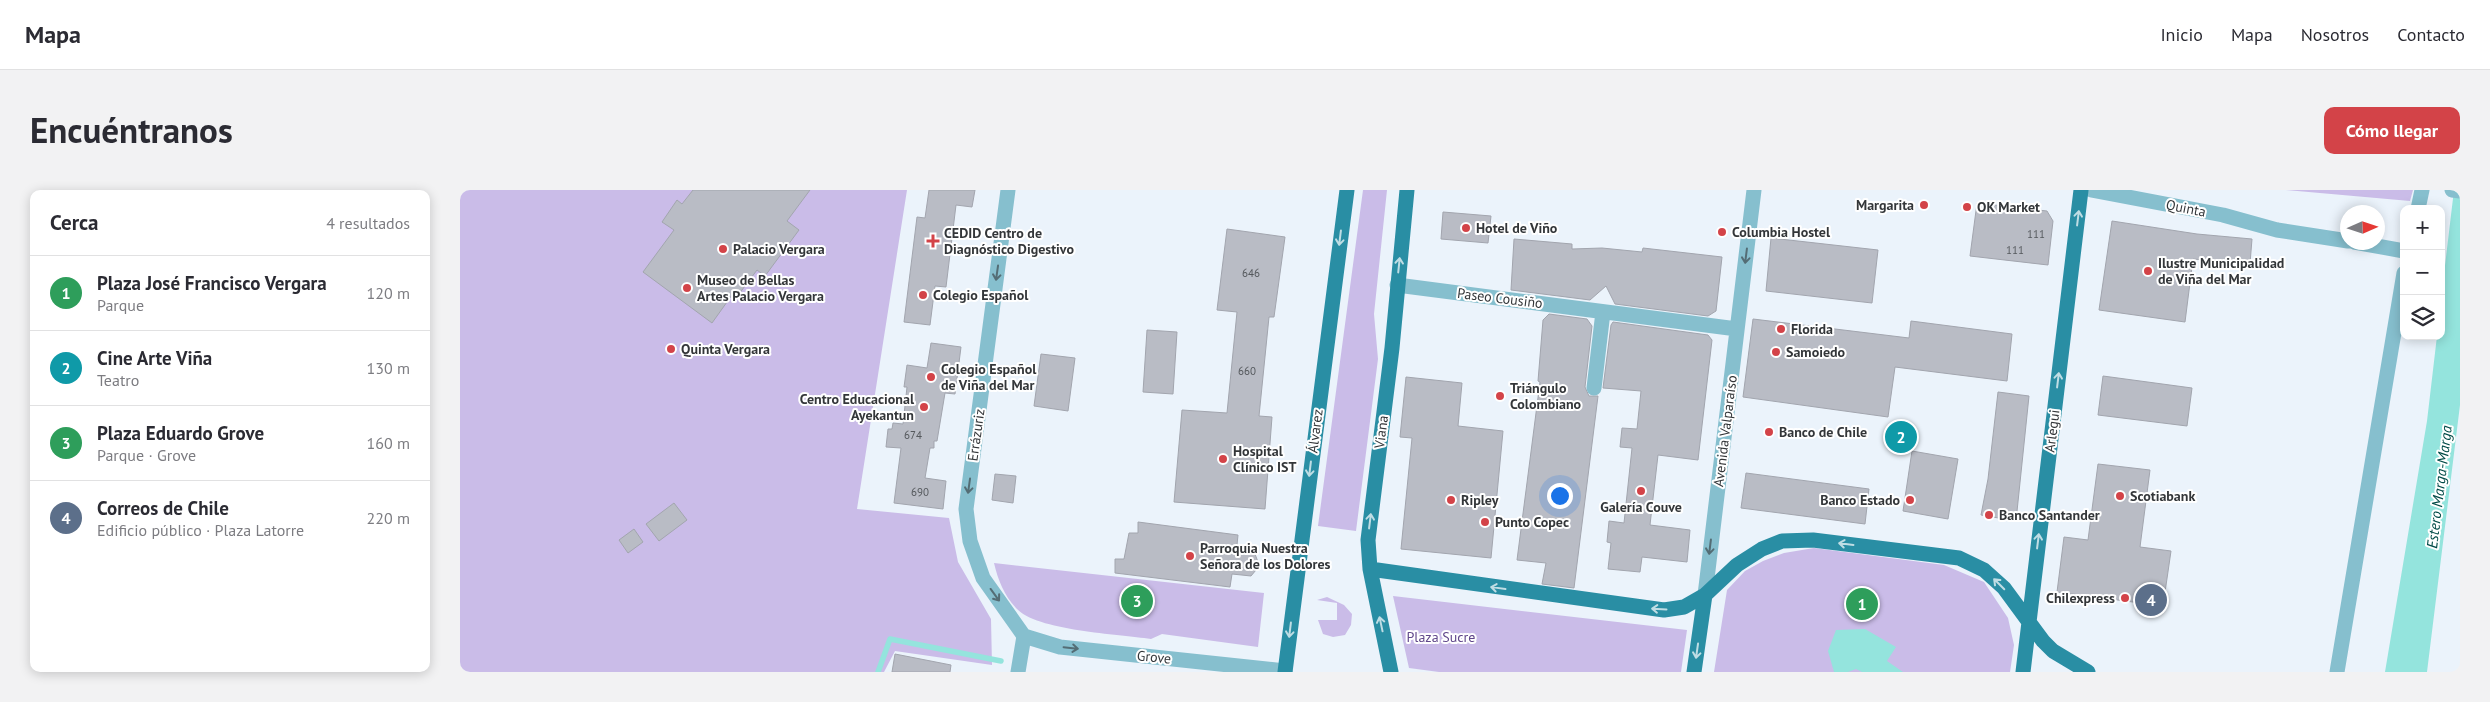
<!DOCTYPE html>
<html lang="es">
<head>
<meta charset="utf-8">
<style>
  :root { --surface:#fff; --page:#f2f2f3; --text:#2b2b33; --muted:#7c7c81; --line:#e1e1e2; --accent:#d34348 }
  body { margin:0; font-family:"PT Sans",sans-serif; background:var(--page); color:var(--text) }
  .controls { position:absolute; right:15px; top:15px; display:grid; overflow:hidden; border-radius:10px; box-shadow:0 2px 12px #0003 }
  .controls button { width:45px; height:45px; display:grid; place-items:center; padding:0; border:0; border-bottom:1px solid var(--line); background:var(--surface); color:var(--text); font:25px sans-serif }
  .compass { position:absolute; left:1880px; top:15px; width:45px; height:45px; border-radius:50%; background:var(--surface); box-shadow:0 2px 12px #0003; rotate:87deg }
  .you { position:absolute; left:1099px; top:305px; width:18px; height:18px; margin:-12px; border:4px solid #fff; border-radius:50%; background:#1a73e8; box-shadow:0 0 0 8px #1a73e833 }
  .badge { display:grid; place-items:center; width:32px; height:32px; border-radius:50%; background:var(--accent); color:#fff; font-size:16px; font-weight:700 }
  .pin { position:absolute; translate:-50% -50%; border:2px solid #fff; box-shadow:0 1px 5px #0006 }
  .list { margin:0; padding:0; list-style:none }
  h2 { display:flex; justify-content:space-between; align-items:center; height:65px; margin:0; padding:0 20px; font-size:21px }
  h2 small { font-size:16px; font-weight:400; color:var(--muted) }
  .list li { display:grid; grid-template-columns:32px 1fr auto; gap:15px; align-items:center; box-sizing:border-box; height:75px; padding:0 20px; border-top:1px solid var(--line) }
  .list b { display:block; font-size:19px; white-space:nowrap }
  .list p { margin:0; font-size:16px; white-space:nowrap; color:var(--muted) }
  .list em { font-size:16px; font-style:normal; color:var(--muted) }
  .icon { flex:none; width:28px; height:28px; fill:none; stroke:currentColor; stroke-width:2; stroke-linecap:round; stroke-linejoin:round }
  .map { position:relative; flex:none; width:2000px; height:482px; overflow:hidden; border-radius:10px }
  header { display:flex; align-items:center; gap:30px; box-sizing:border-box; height:70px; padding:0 25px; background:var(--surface); border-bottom:1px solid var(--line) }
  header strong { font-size:24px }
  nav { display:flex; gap:28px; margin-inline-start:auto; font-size:18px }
  .intro { display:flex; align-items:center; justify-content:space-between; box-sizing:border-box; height:120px; padding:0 30px }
  h1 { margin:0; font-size:35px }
  .button { padding:12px 22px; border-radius:10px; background:var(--accent); color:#fff; font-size:18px; font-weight:700 }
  main { display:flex; gap:30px; padding:0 30px }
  aside { flex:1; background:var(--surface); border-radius:10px; box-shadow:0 2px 12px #0003 }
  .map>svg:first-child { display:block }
  .green { fill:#cabce8 }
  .water { fill:#94e4dd }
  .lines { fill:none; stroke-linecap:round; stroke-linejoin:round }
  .stream { stroke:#94e4dd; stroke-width:5.5 }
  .building { fill:#b9bcc5; stroke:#a2a5ae }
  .minor { stroke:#86bfce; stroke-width:15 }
  .major { stroke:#298ea4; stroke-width:15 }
  .oneway { stroke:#bfdde4 }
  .oneway2 { stroke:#546d75 }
  .poi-dot { fill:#d34348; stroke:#fff; stroke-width:2 }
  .labels { text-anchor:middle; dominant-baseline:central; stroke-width:4; stroke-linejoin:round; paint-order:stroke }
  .number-label { font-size:11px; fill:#54585c }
  .poi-label { font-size:14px; font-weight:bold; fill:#333639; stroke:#fff; text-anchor:start }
  .street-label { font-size:14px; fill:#333639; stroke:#fff }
  .park-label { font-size:14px; fill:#60478a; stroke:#fff }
  .water-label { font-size:15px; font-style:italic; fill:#004b47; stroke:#fff }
</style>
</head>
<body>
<header>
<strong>Mapa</strong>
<nav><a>Inicio</a><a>Mapa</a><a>Nosotros</a><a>Contacto</a></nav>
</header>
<div class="intro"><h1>Encuéntranos</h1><a class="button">Cómo llegar</a></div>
<main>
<aside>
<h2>Cerca<small>4 resultados</small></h2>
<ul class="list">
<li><span class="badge" style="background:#2e9e5b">1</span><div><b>Plaza José Francisco Vergara</b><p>Parque</p></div><em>120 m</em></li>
<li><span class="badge" style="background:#0f9aa8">2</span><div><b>Cine Arte Viña</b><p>Teatro</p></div><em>130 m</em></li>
<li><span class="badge" style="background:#2e9e5b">3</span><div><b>Plaza Eduardo Grove</b><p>Parque · Grove</p></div><em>160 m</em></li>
<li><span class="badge" style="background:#5c6f8a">4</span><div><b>Correos de Chile</b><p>Edificio público · Plaza Latorre</p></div><em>220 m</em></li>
</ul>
</aside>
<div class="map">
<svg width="2000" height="482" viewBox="0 0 2000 482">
  <rect width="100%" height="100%" fill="#ebf3fb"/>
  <!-- green -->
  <path class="green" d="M0,0H447L397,319L489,328L498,372L531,429L532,475L435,461L424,482H0Z
    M903,0H927L914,124L918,169L896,341L858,336Z
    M1826,0H1953L1950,11Z
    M1354,358L1484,375L1524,392L1548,428L1554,455L1550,482H1254L1267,400L1285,381L1303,371L1324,363Z
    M534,373L804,403L798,457L702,444L691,449C659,444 576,441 556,418C544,405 538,390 534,373Z
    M933,406L1227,440L1221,482H979L949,478Z
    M867,407L884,415L892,424L891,435L885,445L873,447L863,444L858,430H877V413L857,410Z"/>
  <!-- water -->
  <path class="water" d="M1994,0H2000V215L1967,482H1925L1967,231L1977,146H1981V109Z
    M1405,439L1436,457L1427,471L1443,482H1402L1396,479L1388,482H1374L1368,461L1376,440Z"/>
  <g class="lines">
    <!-- stream -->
    <path class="stream" d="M418,482L430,449L541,471"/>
  </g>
  <!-- building -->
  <path class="building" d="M233,0H350L327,31L339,40L305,86L297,80L276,108L272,105L252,133L183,82L214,40L202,32L217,10L222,14Z
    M469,0H515L512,17L496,15L486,97L475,96L470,135L444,132L457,27L465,28Z
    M1517,13L1587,21L1593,31L1588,75L1510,66Z
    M983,22L1031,26L1028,53L981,49Z
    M1652,31L1737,44L1792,49L1790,74L1733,69L1725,132L1639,120Z
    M767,39L825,47L814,127H809L799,226L812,227L805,319L714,312L722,220L767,223L777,122L757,120Z
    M1311,48L1418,60L1412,113L1306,101Z
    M1054,49L1112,54V59L1142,58L1182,62L1183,58L1262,67L1256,121L1248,126L1155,114L1146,96L1130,110L1051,100Z
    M1089,124L1127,129L1132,136L1125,197L1129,206H1138L1114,398L1082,394L1086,373L1057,370L1080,192L1078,191L1083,130Z
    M1293,129L1449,148L1451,131L1552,144L1547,191L1435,177L1428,227L1283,207Z
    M1153,132L1248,145L1252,150L1238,270L1198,265L1190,335L1230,340L1227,372L1182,367L1180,382L1148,379L1151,353L1147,352L1149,331L1164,333L1172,258L1160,257L1162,238L1177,239L1181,201L1143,198L1151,135Z
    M687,140L717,142L713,204L683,202Z
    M471,153L501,157L495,204L485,203L477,251H474V258H470L465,288L486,291L483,319L434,313L441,258L426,257L428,239H432L433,233L443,234L447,197H444L447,175L467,178Z
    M581,164L615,168L608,221L574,216Z
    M1643,186L1732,198L1727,236L1638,225Z
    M946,187L1002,193L998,236L1043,241L1031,368L941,359L952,248L940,247Z
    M1538,202L1569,206L1556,331L1521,325L1528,289Z
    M1452,261L1498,269L1488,329L1443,321Z
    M1638,274L1690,280L1680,357L1711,361L1703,416L1597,402L1604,347L1628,350Z
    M1286,283L1409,299L1405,334L1281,318Z
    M535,284L556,286L553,313L532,310Z
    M214,313L227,330L199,351L186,334Z
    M678,332L778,345L777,355L795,364L798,372L796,380L791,386L772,384L770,397L655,383V369H664L669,343H678Z
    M174,339L183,352L168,363L159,350Z
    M435,464L491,475L490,482H432Z"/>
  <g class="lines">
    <!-- minor -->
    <path class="minor" d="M548,0L506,319L510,351L523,388L564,446
      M1631,0L1763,25L1817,40L1888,51
      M1992,0L2000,1
      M1958,19L1962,0
      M1894,52L1944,61
      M937,95L1277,139
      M1134,198L1143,122
      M1245,405L1294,0
      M564,446L600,457L825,481
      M558,482L564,446
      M1877,482L1944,83"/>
    <!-- major -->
    <path class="major" d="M910,379L1204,420L1224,417L1245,405L1277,375L1302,359L1322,351L1353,350L1499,368L1524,380L1544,398L1583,451L1593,461L1628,482
      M825,482L887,0
      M931,482L910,379L908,350L932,158L947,0
      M1234,482L1245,405
      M1563,482L1621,0"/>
  </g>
  <!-- one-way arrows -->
  <defs><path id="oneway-shaft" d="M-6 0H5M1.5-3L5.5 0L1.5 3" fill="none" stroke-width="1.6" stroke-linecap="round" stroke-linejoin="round" transform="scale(1.25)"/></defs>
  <g class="oneway">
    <use href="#oneway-shaft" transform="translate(1618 28) rotate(-83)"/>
    <use href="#oneway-shaft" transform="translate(880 48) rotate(97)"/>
    <use href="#oneway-shaft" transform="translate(939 75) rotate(-84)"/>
    <use href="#oneway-shaft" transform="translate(1598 190) rotate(-83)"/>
    <use href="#oneway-shaft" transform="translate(850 279) rotate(97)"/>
    <use href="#oneway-shaft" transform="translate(910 331) rotate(-83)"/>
    <use href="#oneway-shaft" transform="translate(1578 351) rotate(-83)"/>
    <use href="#oneway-shaft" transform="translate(1386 354) rotate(-173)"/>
    <use href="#oneway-shaft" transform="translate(1539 394) rotate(-135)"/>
    <use href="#oneway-shaft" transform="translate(1038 398) rotate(-172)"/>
    <use href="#oneway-shaft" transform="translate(1199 419) rotate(-177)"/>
    <use href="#oneway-shaft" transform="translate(921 434) rotate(-102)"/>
    <use href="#oneway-shaft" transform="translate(830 440) rotate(97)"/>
    <use href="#oneway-shaft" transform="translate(1237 461) rotate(98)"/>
  </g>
  <g class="oneway2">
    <use href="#oneway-shaft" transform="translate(1286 66) rotate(97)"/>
    <use href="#oneway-shaft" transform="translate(537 83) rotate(98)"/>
    <use href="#oneway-shaft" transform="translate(509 296) rotate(98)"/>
    <use href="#oneway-shaft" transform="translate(1250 357) rotate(97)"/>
    <use href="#oneway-shaft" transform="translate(535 405) rotate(54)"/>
    <use href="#oneway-shaft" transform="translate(611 458) rotate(6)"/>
  </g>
  <!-- markers -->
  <g class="poi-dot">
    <circle cx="1464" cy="15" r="5"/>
    <circle cx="1507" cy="17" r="5"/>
    <circle cx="1006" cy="38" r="5"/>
    <circle cx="1262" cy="42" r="5"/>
    <path d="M470.5 43.5h5v5h5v5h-5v5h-5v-5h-5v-5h5z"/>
    <circle cx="263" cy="59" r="5"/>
    <circle cx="1688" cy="81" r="5"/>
    <circle cx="227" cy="98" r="5"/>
    <circle cx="463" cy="105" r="5"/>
    <circle cx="1321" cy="139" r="5"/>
    <circle cx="211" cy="159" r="5"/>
    <circle cx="1316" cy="162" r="5"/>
    <circle cx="471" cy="187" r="5"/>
    <circle cx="1040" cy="206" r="5"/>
    <circle cx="464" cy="217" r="5"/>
    <circle cx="1309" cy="242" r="5"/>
    <circle cx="763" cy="269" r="5"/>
    <circle cx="1181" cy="301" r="5"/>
    <circle cx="1660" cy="306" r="5"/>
    <circle cx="991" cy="310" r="5"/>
    <circle cx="1450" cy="310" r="5"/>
    <circle cx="1529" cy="325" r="5"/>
    <circle cx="1025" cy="332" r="5"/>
    <circle cx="730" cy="366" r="5"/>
    <circle cx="1665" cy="408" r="5"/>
  </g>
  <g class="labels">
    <!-- number labels -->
    <g class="number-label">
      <text x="1576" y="44">111</text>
      <text x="1555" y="60">111</text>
      <text x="791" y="83">646</text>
      <text x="787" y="181">660</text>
      <text x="453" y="245">674</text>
      <text x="460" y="302">690</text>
    </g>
    <!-- poi labels -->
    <g class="poi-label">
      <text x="1454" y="15" text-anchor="end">Margarita</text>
      <text x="1517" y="17">OK Market</text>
      <text x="1016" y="38">Hotel de Viño</text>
      <text x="1272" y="42">Columbia Hostel</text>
      <text x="484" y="43">CEDID Centro de<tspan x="484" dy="16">Diagnóstico Digestivo</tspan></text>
      <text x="273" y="59">Palacio Vergara</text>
      <text x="1698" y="73">Ilustre Municipalidad<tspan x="1698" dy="16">de Viña del Mar</tspan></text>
      <text x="237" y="90">Museo de Bellas<tspan x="237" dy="16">Artes Palacio Vergara</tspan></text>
      <text x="473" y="105">Colegio Español</text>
      <text x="1331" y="139">Florida</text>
      <text x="221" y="159">Quinta Vergara</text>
      <text x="1326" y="162">Samoiedo</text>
      <text x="481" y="179">Colegio Español<tspan x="481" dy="16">de Viña del Mar</tspan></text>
      <text x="1050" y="198">Triángulo<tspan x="1050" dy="16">Colombiano</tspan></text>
      <text x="454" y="209" text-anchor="end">Centro Educacional<tspan x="454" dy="16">Ayekantun</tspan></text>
      <text x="1319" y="242">Banco de Chile</text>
      <text x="773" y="261">Hospital<tspan x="773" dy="16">Clínico IST</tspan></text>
      <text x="1670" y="306">Scotiabank</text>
      <text x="1001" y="310">Ripley</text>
      <text x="1440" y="310" text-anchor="end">Banco Estado</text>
      <text x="1181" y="317" text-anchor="middle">Galería Couve</text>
      <text x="1539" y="325">Banco Santander</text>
      <text x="1035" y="332">Punto Copec</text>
      <text x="740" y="358">Parroquia Nuestra<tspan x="740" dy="16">Señora de los Dolores</tspan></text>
      <text x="1655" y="408" text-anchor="end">Chilexpress</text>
    </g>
    <!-- street labels -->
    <g class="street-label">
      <text transform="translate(1726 18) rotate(11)">Quinta</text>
      <text transform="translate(1040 108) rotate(7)">Paseo Cousiño</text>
      <text transform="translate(855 241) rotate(-83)">Álvarez</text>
      <text transform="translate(1265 241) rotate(-83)">Avenida Valparaíso</text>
      <text transform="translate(1592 241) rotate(-83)">Arlegui</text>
      <text transform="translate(921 242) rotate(-83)">Viana</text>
      <text transform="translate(516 245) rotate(-82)">Errázuriz</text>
      <text transform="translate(694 467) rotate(6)">Grove</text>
    </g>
    <!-- park labels -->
    <g class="park-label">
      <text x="981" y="447">Plaza Sucre</text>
    </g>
    <!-- water labels -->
    <g class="water-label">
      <text transform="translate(1979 297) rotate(-83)">Estero Marga-Marga</text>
    </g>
  </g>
</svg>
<div class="controls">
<button>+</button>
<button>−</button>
<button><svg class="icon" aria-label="layers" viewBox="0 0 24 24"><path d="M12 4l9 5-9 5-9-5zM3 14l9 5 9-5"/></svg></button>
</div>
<svg class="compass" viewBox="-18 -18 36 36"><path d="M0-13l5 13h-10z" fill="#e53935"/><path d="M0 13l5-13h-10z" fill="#7c7c81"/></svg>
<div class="you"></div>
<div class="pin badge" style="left:1402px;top:414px;background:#2e9e5b">1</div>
<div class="pin badge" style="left:1441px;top:247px;background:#0f9aa8">2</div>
<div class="pin badge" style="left:677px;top:411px;background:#2e9e5b">3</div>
<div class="pin badge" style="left:1691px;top:410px;background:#5c6f8a">4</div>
</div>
</main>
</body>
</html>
